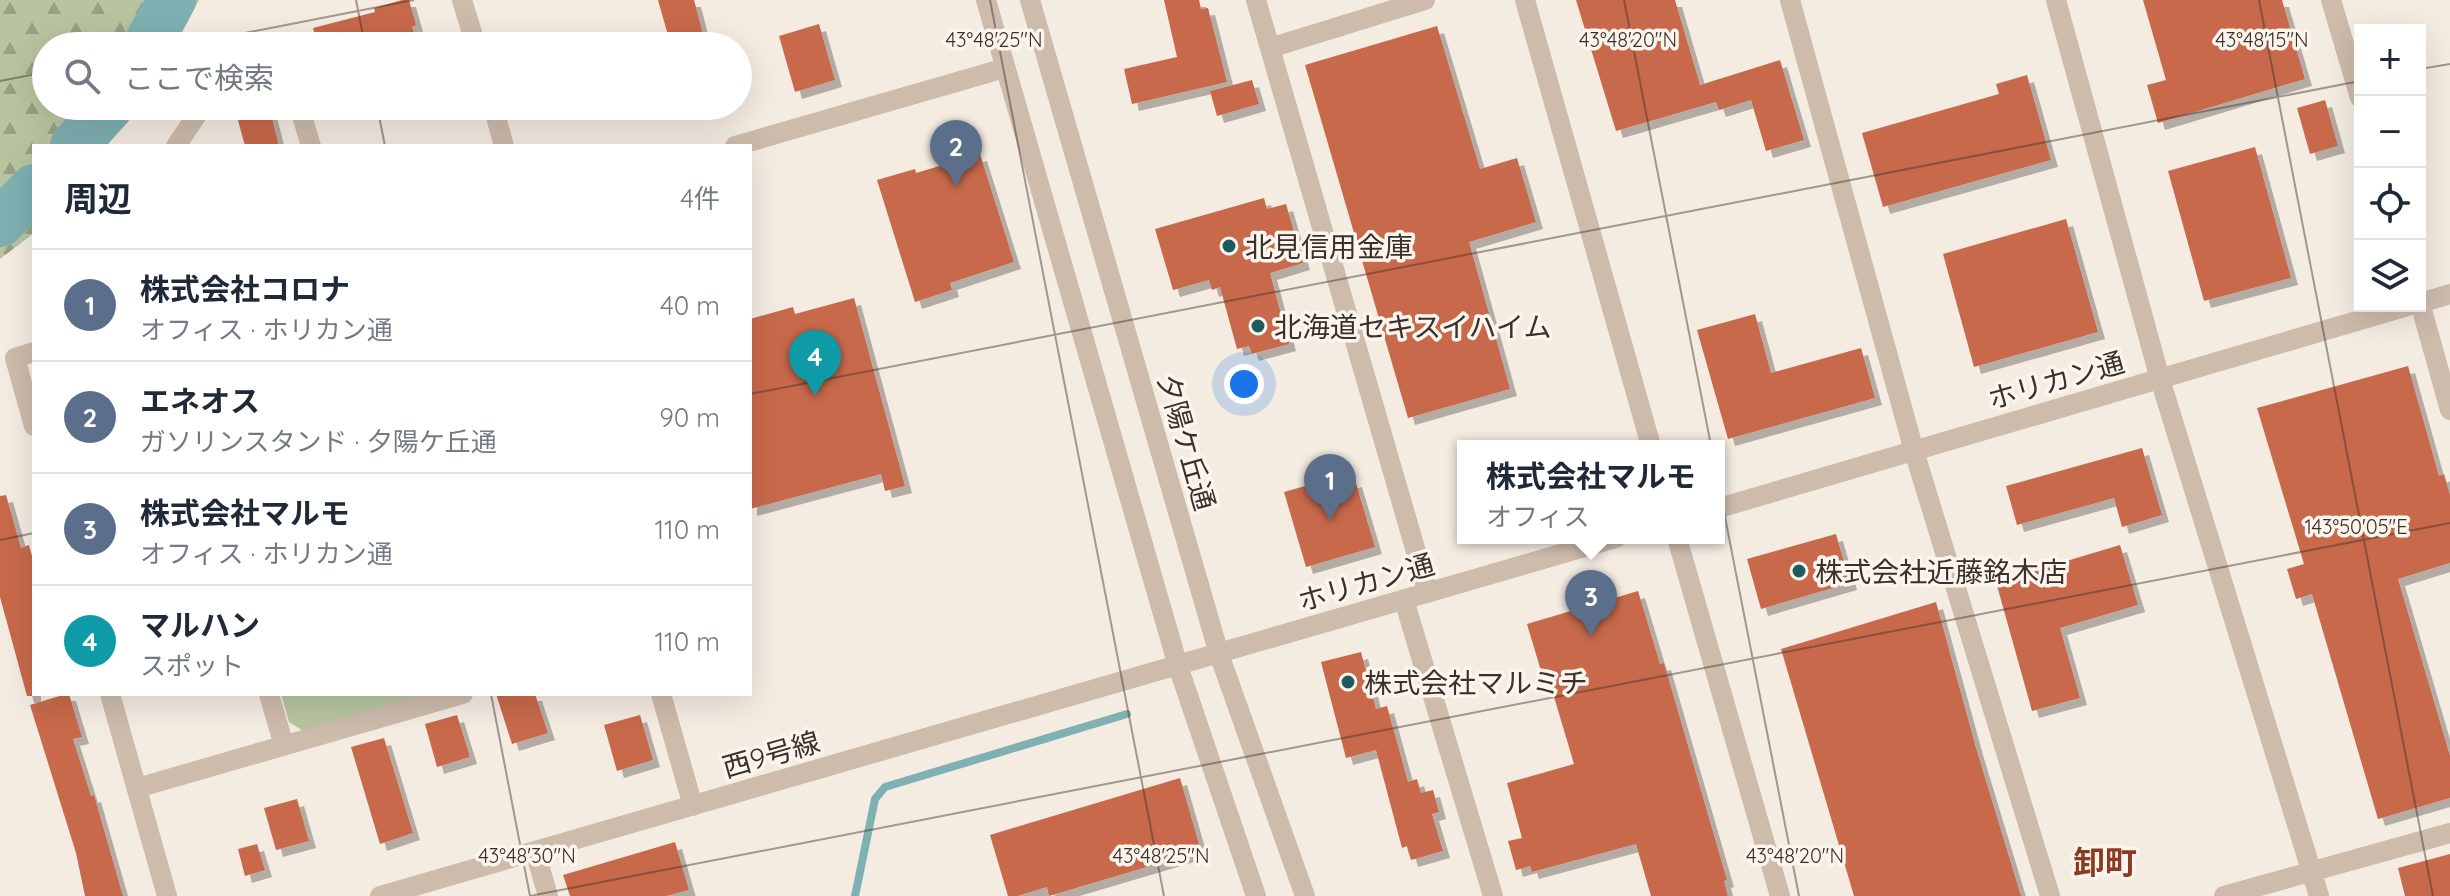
<!DOCTYPE html>
<html lang="ja">
<head>
<meta charset="utf-8">
<style>
  :root { --surface:#fff; --page:#f6f6f7; --text:#1f2937; --muted:#747a83; --line:#e0e1e3; --accent:#ea580c }
  body { margin:0; font-family:Quicksand,"Noto Sans JP",sans-serif; background:var(--page); color:var(--text) }
  .controls { position:absolute; right:24px; top:24px; display:grid; overflow:hidden; border-radius:0px; box-shadow:0 8px 32px #0002 }
  .controls button { width:72px; height:72px; display:grid; place-items:center; padding:0; border:0; border-bottom:2px solid var(--line); background:var(--surface); color:var(--text); font:40px sans-serif }
  .you { position:absolute; left:1244px; top:384px; width:28px; height:28px; margin:-20px; border:6px solid #fff; border-radius:50%; background:#1a73e8; box-shadow:0 0 0 12px #1a73e833 }
  .badge { display:grid; place-items:center; width:52px; height:52px; border-radius:50%; background:var(--accent); color:#fff; font-size:26px; font-weight:700 }
  .pin { position:absolute; translate:-50% -66px; filter:drop-shadow(0 2px 4px #0008) }
  .pin::after { content:''; position:absolute; top:42px; width:28px; height:24px; background:inherit; clip-path:polygon(0 0,100% 0,50% 100%) }
  .popup { position:absolute; left:1457px; top:440px; width:268px; height:104px; box-sizing:border-box; display:grid; place-content:center; border-radius:0px; background:var(--surface); filter:drop-shadow(0 2px 6px #0005); font-size:26px; white-space:nowrap; color:var(--muted) }
  .popup b { font-size:30px; color:var(--text) }
  .popup::after { content:''; position:absolute; left:50%; top:100%; margin-left:-16px; border:16px solid transparent; border-top-color:var(--surface) }
  .list { margin:0; padding:0; list-style:none }
  h2 { display:flex; justify-content:space-between; align-items:center; height:104px; margin:0; padding:0 32px; font-size:34px }
  h2 small { font-size:26px; font-weight:400; color:var(--muted) }
  .list li { display:grid; grid-template-columns:52px 1fr auto; gap:24px; align-items:center; box-sizing:border-box; height:112px; padding:0 32px; border-top:2px solid var(--line) }
  .list b { display:block; font-size:30px; white-space:nowrap }
  .list p { margin:0; font-size:26px; white-space:nowrap; color:var(--muted) }
  .list em { font-size:26px; font-style:normal; color:var(--muted) }
  .icon { flex:none; width:44px; height:44px; fill:none; stroke:currentColor; stroke-width:2; stroke-linecap:round; stroke-linejoin:round }
  .map { position:relative; flex:none; width:2450px; height:896px; overflow:hidden }
  .search { position:absolute; background:var(--surface); box-shadow:0 8px 32px #0002; left:32px; top:32px; width:720px; height:88px; display:flex; align-items:center; gap:20px; box-sizing:border-box; padding:0 28px; border-radius:44px; color:var(--muted); font-size:30px }
  .panel { position:absolute; background:var(--surface); box-shadow:0 8px 32px #0002; left:32px; top:144px; width:720px; height:552px; border-radius:0px }
  .map>svg:first-child { display:block }
  .forest { fill:url(#forest-firs) }
  .park { fill:#b8c4a0 }
  .lines { fill:none; stroke-linecap:round; stroke-linejoin:round }
  .stream { stroke:#7fb0b2; stroke-width:8 }
  .river { stroke:#7fb0b2; stroke-width:48 }
  .building { fill:#c8694b; filter:url(#shadow) }
  .minor { stroke:#cdbbac; stroke-width:20 }
  .ticks { fill:none; stroke:#3b302b; stroke-width:2; stroke-opacity:0.45 }
  .poi-dot { fill:#1f5a5e; stroke:#fbf5ee; stroke-width:3 }
  .labels { text-anchor:middle; dominant-baseline:central; stroke-width:7; stroke-linejoin:round; paint-order:stroke }
  .poi-label { font-size:28px; fill:#3b302b; stroke:#fbf5ee; text-anchor:start }
  .street-label { font-size:28px; fill:#3b302b; stroke:#fbf5ee }
  .quarter-label { font-size:32px; font-weight:bold; fill:#8c3b22; stroke:#fbf5ee }
  .ticks-label { font-size:20px; text-anchor:middle; fill:#3b302b; stroke:#fbf5ee; stroke-width:7; stroke-linejoin:round; paint-order:stroke }
</style>
</head>
<body>
<div class="map">
<svg width="2450" height="896" viewBox="0 0 2450 896">
  <defs>
    <pattern id="forest-firs" width="22" height="20" patternUnits="userSpaceOnUse" patternTransform="scale(2)"><rect width="22" height="20" fill="#b8c4a0"/><path d="M5 1l3.5 6h-7zM16 11l3.5 6h-7z" fill="#97a083"/></pattern>
    <filter id="shadow"><feDropShadow dx="7" dy="7" stdDeviation="0" flood-color="#0004"/></filter>
  </defs>
  <rect width="100%" height="100%" fill="#f4ebe1"/>
  <!-- forest -->
  <path class="forest" d="M0,0H199L175,46H46V106H134L103,146H34V233L0,259Z"/>
  <!-- park -->
  <path class="park" d="M281,694H434L305,732L289,722Z"/>
  <g class="lines">
    <!-- stream -->
    <path class="stream" d="M855,896L875,799L885,787L1127,714"/>
    <!-- river -->
    <path class="river" d="M146,46L172,0
      M74,146L110,106
      M0,223L34,188"/>
  </g>
  <!-- building -->
  <path class="building" d="M402,0H409L416,25L412,27L418,46H318L313,28L375,12L374,8Z
    M658,0H694L706,46H671Z
    M1164,0H1199L1201,9L1208,8L1227,82L1132,104L1124,69L1177,57Z
    M1576,0H1675L1700,85L1780,60L1804,140L1766,151L1751,100L1719,110L1716,102L1616,131Z
    M2143,0H2282L2305,79L2158,123L2147,85L2166,80Z
    M819,24L835,80L795,92L779,36Z
    M1437,26L1480,169L1517,158L1536,222L1469,242L1510,389L1408,418L1305,65Z
    M2027,75L2051,160L1883,207L1862,133L1999,94L1996,84Z
    M1252,80L1259,104L1217,116L1210,91Z
    M2325,100L2338,146L2310,154L2297,108Z
    M234,106H269L279,146H245Z
    M2255,147L2291,278L2204,301L2168,171Z
    M980,154L1014,262L950,283L952,290L915,302L877,180L915,169L916,173Z
    M1264,198L1267,209L1286,204L1303,263L1270,273L1289,344L1252,354L1249,346L1237,349L1220,287L1212,290L1209,280L1173,290L1155,229Z
    M2066,219L2098,332L1974,367L1943,254Z
    M854,298L905,486L885,491L881,474L750,509V319L793,307L795,314Z
    M1755,314L1771,373L1861,348L1875,398L1728,439L1697,330Z
    M2408,366L2439,476L2444,474L2450,495V563L2398,579L2450,756V798L2378,819L2312,594L2296,599L2287,569L2304,564L2257,408Z
    M2142,448L2162,515L2122,527L2114,498L2017,525L2006,486Z
    M1355,480L1375,547L1306,567L1284,492L1305,486L1308,494Z
    M6,495L21,548L29,545L34,564V696H27L0,597V496Z
    M1836,534L1850,583L1761,609L1747,559Z
    M2120,545L2138,605L2060,628L2080,698L2032,711L1996,582Z
    M1638,591L1660,664L1664,663L1727,880L1724,881L1728,896H1651L1636,844L1532,872L1530,866L1516,870L1508,841L1522,838L1507,783L1574,764L1549,680L1544,681L1527,624Z
    M1936,602L1976,748L2021,896H1854L1781,649Z
    M1361,652L1376,709L1387,706L1408,782L1417,779L1421,793L1433,790L1439,812L1432,814L1443,851L1411,860L1407,846L1402,848L1376,750L1346,758L1321,662Z
    M66,694H69L82,737L73,739L91,796L94,795L123,896H85L76,853L30,705Z
    M496,694H535L548,733L512,744Z
    M457,715L470,757L437,767L425,724Z
    M640,715L653,760L617,771L604,725Z
    M384,738L413,833L380,844L351,747Z
    M1180,778L1201,851L1049,896L1047,887L1017,896H1008L990,835Z
    M297,799L309,841L276,850L264,808Z
    M675,842L689,890L666,896H570L563,875Z
    M257,844L265,870L245,876L238,849Z
    M2450,854V896H2405L2398,868Z"/>
  <g class="lines">
    <!-- minor -->
    <path class="minor" d="M462,0L476,46
      M986,0L1178,666L1256,896
      M1030,0L1219,654L1305,896
      M1256,0L1428,593
      M1525,0L1651,446
      M1790,0L1914,451L2050,896
      M2056,0L2160,379L2319,896
      M2331,0L2360,98
      M1270,48L1425,0
      M299,106L311,146
      M493,106L504,146
      M176,146L203,106
      M735,146L1005,68
      M2450,294L2420,303L2450,410
      M34,352L15,358L34,426
      M1719,508L2408,306
      M1677,538L1780,896
      M1404,600L1493,896
      M110,694L167,896
      M269,694L284,746
      M661,694L693,806
      M137,788L463,694
      M535,851L548,896
      M380,896L1616,538
      M2224,896L2450,833"/>
  </g>
  <!-- ticks -->
  <path class="ticks" d="M356,0L365,46M990,0L1164,896M1624,0L1799,896M2259,0L2433,896M178,46L414,0M2420,69L2450,64M0,81L46,72M377,106L385,146M750,394L2360,81M0,540L34,533M491,694L530,896M530,896L2450,523"/>
  <!-- markers -->
  <g class="poi-dot">
    <circle cx="1229" cy="246" r="8"/>
    <circle cx="1258" cy="326" r="8"/>
    <circle cx="1799" cy="571" r="8"/>
    <circle cx="1348" cy="682" r="8"/>
  </g>
  <g class="labels">
    <!-- poi labels -->
    <g class="poi-label">
      <text x="1245" y="246">北見信用金庫</text>
      <text x="1274" y="326">北海道セキスイハイム</text>
      <text x="1815" y="571">株式会社近藤銘木店</text>
      <text x="1364" y="682">株式会社マルミチ</text>
    </g>
    <!-- street labels -->
    <g class="street-label">
      <text transform="translate(2056 380) rotate(-16)">ホリカン通</text>
      <text transform="translate(1187 442) rotate(74)">夕陽ケ丘通</text>
      <text transform="translate(1366 582) rotate(-16)">ホリカン通</text>
      <text transform="translate(771 754) rotate(-16)">西9号線</text>
    </g>
    <!-- quarter labels -->
    <g class="quarter-label">
      <text x="2105" y="862">卸町</text>
    </g>
  </g>
  <g class="ticks-label">
    <text x="994" y="47">43°48'25"N</text>
    <text x="1628" y="47">43°48'20"N</text>
    <text x="2262" y="47">43°48'15"N</text>
    <text x="2356" y="534">143°50'05"E</text>
    <text x="527" y="863">43°48'30"N</text>
    <text x="1161" y="863">43°48'25"N</text>
    <text x="1795" y="863">43°48'20"N</text>
  </g>
</svg>
<div class="controls">
<button>+</button>
<button>−</button>
<button><svg class="icon" aria-label="locate" viewBox="0 0 24 24"><circle cx="12" cy="12" r="6"/><path d="M12 2v4M12 18v4M2 12h4M18 12h4"/></svg></button>
<button><svg class="icon" aria-label="layers" viewBox="0 0 24 24"><path d="M12 4l9 5-9 5-9-5zM3 14l9 5 9-5"/></svg></button>
</div>
<div class="you"></div>
<div class="pin badge" style="left:1330px;top:520px;background:#5c6f8a">1</div>
<div class="pin badge" style="left:956px;top:186px;background:#5c6f8a">2</div>
<div class="pin badge" style="left:1591px;top:636px;background:#5c6f8a">3</div>
<div class="popup"><b>株式会社マルモ</b>オフィス</div>
<div class="pin badge" style="left:815px;top:396px;background:#0f9aa8">4</div>
<div class="search"><svg class="icon" aria-label="search" viewBox="0 0 24 24"><circle cx="10" cy="10" r="6"/><path d="M15 15l6 6"/></svg>ここで検索</div>
<section class="panel">
<h2>周辺<small>4件</small></h2>
<ul class="list">
<li><span class="badge" style="background:#5c6f8a">1</span><div><b>株式会社コロナ</b><p>オフィス · ホリカン通</p></div><em>40 m</em></li>
<li><span class="badge" style="background:#5c6f8a">2</span><div><b>エネオス</b><p>ガソリンスタンド · 夕陽ケ丘通</p></div><em>90 m</em></li>
<li><span class="badge" style="background:#5c6f8a">3</span><div><b>株式会社マルモ</b><p>オフィス · ホリカン通</p></div><em>110 m</em></li>
<li><span class="badge" style="background:#0f9aa8">4</span><div><b>マルハン</b><p>スポット</p></div><em>110 m</em></li>
</ul>
</section>
</div>
</body>
</html>
